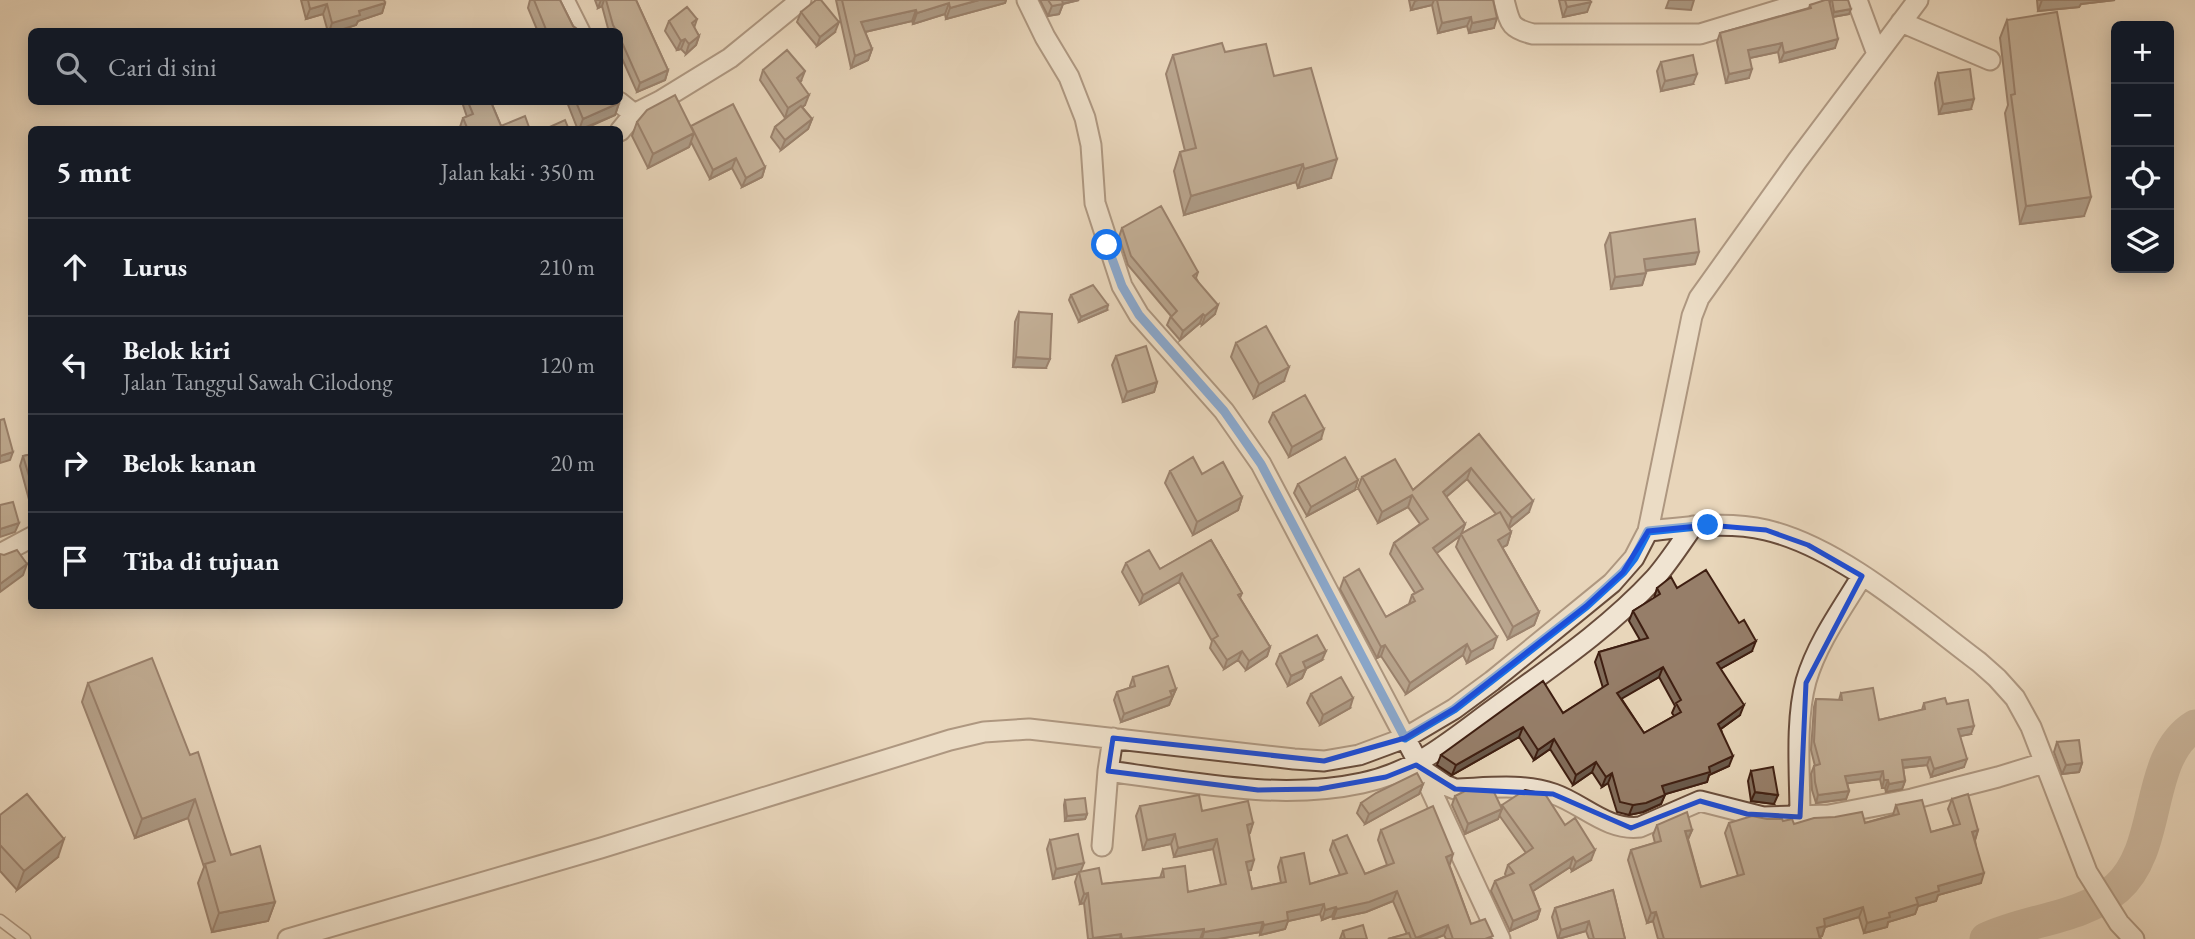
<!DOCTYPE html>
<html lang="id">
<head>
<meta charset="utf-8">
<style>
  :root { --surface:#171b24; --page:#242831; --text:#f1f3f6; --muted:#9ea1a6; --line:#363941 }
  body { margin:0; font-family:"EB Garamond",serif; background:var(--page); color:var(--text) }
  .controls { position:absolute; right:21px; top:21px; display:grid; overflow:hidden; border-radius:10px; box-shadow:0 4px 18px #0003 }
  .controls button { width:63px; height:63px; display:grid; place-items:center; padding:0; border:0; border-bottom:2px solid var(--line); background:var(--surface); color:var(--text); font:35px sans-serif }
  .stop { position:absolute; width:21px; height:21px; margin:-16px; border:5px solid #1a73e8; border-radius:50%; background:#fff }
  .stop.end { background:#1a73e8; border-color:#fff; box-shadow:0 2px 7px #0008 }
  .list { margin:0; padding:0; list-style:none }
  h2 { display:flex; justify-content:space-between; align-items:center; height:91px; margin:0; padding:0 28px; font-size:30px }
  h2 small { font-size:23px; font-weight:400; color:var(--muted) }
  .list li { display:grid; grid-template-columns:46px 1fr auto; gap:21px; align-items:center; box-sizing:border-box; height:98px; padding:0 28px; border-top:2px solid var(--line) }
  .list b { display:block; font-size:26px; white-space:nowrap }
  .list p { margin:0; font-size:23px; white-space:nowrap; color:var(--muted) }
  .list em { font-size:23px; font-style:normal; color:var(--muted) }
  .icon { flex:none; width:38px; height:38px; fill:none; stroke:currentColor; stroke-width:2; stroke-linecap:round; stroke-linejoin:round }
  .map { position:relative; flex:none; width:2195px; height:939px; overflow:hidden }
  .search { position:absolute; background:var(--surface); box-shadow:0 4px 18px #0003; left:28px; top:28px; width:595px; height:77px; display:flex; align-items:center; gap:18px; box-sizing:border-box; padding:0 24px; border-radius:10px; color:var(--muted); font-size:26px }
  .panel { position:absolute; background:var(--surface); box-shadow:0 4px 18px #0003; left:28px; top:126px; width:595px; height:483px; border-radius:10px }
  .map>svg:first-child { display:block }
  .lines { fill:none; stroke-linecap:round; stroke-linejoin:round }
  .river { stroke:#ae9781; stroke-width:33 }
  .service-casing { stroke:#684c3b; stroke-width:13 }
  .minor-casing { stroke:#684c3b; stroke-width:23 }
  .service { stroke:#f0e4d2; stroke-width:10 }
  .minor { stroke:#f0e4d2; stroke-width:19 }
  .wall { fill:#816c5a; stroke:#3e1e11; stroke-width:2; fill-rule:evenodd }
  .shaded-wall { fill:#69584a; stroke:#3e1e11; stroke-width:2 }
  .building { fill:#967e69; stroke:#3e1e11; stroke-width:2; fill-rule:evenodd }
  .route { stroke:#1a73e8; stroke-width:9 }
  .marked { fill:none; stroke:#1d4ed8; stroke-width:5; stroke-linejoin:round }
</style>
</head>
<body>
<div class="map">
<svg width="2195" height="939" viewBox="0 0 2195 939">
  <rect width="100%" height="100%" fill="#e8d6ba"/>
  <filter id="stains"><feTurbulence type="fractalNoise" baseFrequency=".00286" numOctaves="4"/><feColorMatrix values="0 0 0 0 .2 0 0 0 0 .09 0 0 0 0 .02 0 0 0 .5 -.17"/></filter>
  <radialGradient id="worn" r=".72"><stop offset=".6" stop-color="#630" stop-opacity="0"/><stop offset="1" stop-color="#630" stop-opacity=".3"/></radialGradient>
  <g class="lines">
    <!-- river -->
    <path class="river" d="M1986,939C2028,919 2081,919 2117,888C2163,848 2144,757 2195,726"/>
    <defs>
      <path id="service" d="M0,920L25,939"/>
      <path id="minor" d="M564,0L580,32
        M1027,0L1045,37L1069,77L1085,118L1091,145L1095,203L1122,286L1139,315L1224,411L1261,464L1419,764L1500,939
        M1504,0C1510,23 1509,28 1533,34H1700L1812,0
        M1857,0L1877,54
        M1901,22L1990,60
        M619,102L634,114L660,101L730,58L801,0
        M620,131L634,114
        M1648,531C1686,527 1727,521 1766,530C1840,547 1919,617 1979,662L1997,678L2015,698L2031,727L2087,872L2119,923L2134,939
        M0,554L32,537
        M1423,770L1445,785L1455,789C1487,788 1523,783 1554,794C1583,804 1607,831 1640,827L1700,801L1763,817L1829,815L1912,799L1998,777L2044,763
        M1108,771C1191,782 1279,801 1362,783C1416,772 1451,740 1495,708C1551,667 1608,629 1655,578C1669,562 1681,543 1693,526
        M1800,817C1800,775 1795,721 1806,681C1817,643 1842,609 1862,576
        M1102,846L1108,771L1113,738
        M288,939L601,848L950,740L984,732L1029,729L1294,759L1324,761L1359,755L1405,738L1454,709L1492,681L1612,583L1634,558L1648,531L1692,316L1699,298L1797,161L1918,0"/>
    </defs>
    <!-- service casing -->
    <use href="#service" class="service-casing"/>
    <!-- minor casing -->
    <use href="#minor" class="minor-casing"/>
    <!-- service -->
    <use href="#service" class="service"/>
    <!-- minor -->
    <use href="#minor" class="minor"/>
  </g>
  <!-- wall -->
  <path class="wall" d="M301,0H384L385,3L382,13L358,21L356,25L334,32H328L323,14L306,19Z
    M530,0H560L573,26L580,31L538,32L528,8Z
    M595,0H636L668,70L665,80L637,92L620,54V32H609L602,6L598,8Z
    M836,0H1006L1005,3L946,19L945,14L913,24L912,21L865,32L872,49L868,60L851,68Z
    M1040,0H1079L1063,4L1059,14L1048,16Z
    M1409,0H1493L1494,28L1469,33L1467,26L1438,33L1432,5L1411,10Z
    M1559,0H1590L1587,12L1563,17Z
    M1830,0H1848L1849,14L1833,17L1835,48L1780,62L1778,52L1750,58L1749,78L1726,83L1717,42L1720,33L1809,8L1810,5L1830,2Z
    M2037,0H2115L2081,4L2079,7L2038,11Z
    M801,12L835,32L817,46L797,22Z
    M697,19L694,28L699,36L696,45L686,54L681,49L677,50L665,31L669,21Z
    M2007,20L2084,216L2020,224L2005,113L2008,105L2000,38Z
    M1225,52L1274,76L1331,178L1298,188L1296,182L1184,215L1174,171L1180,152L1185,151L1166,74L1173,55Z
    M1661,62L1693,84L1661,91L1657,71Z
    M763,70L801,81L800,82L805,105L802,107L812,119L808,129L781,150L771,137L775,127L795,112L785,118L760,80Z
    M1938,73L1971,109L1939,114L1935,83Z
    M462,102H491L501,126L530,130H461L460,127L463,118L467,117Z
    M567,102H618L619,103L615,115L582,130H578Z
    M637,122L690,126L765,167L762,177L742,187L732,168L710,179L691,142L689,147L648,168L632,136Z
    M1122,228L1198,272L1196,278L1215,314L1202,325L1200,323L1180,340L1167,325L1171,316L1128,265L1119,237Z
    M1610,233L1695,264L1646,271L1642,285L1611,289L1605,245Z
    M1071,295L1107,310L1079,322L1069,300Z
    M1019,312L1046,368L1013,367L1015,322Z
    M1236,343L1284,381L1254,398L1231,357Z
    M1116,356L1157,382L1154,392L1123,402L1112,365Z
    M1273,413L1321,439L1289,457L1269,422Z
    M1479,434L1529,512L1509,528L1511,532L1507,545L1502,547L1539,612L1534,625L1508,639L1456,547L1460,536L1436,553L1493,648L1467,663L1463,655L1406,694L1381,656L1377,658L1340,589L1344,578L1386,617L1409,604L1412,595L1415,593L1390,554L1394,543L1420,524L1408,507L1378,523L1358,488L1362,477L1413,490ZM1467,479L1496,514L1461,534L1465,524L1446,497Z
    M32,454L31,507L20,466L23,456Z
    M1170,471L1202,474L1242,497L1238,510L1193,535L1165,483Z
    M1298,484L1355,490L1307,516L1294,493Z
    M1211,540L1242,593L1240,598L1270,647L1267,656L1246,670L1238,660L1224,669L1210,648L1212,641L1179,582L1140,604L1122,572L1126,563L1160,569Z
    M1657,588H1677L1752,651L1720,669L1740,715L1721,729L1729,766L1709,775L1707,782L1665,794L1661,804L1643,812L1629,815L1617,812L1608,783L1602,787L1592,772L1573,785L1550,749L1534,760L1519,737L1452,775L1437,765L1441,755L1563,713L1603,688L1595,662L1599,652L1640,640L1629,621L1633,611L1654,598ZM1659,677L1675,706L1672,713L1674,716L1644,733L1621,698Z
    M1280,654L1322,660L1306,669L1302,678L1288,686L1276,664Z
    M1133,677L1176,689L1169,705L1121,722L1114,700L1117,692L1130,688V686Z
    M88,683L190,755L231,855L275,902L268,921L212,932L198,883L204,867L188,818L135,838L82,702Z
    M1841,693L1879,720L1922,710L1924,703L1947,704L1971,734L1960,736L1964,767L1931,777L1927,765L1903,768L1905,781L1902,789L1886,792L1885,788H1882L1880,779L1847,783L1849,791L1846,799L1816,803L1812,790L1811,774L1814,766H1815L1811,750L1814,707L1816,699L1839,700Z
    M1311,694L1350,708L1320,725L1307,703Z
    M2057,742L2082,763L2079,772L2062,774L2054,752Z
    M1751,771L1774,804L1751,801L1748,781Z
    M1423,784L1419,794L1365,824L1357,813L1361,803Z
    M1455,796L1501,809L1502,805L1565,825L1591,860L1572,871L1570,867L1533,891L1540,910L1537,919L1510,931L1491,891L1495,881L1506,876L1505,874L1508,865L1526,853L1499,815L1498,819L1465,834L1452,805Z
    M1952,799L1978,830L1975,840L1981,883L1938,895L1936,901L1918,906L1915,914L1888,922L1887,927L1864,933L1859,917L1825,927L1822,936H1820L1821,939H1658L1653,921L1647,923L1628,860L1631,850L1655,843L1653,835L1657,825L1692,830L1688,839L1701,887L1738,876L1725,833L1729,823L1767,819L1794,824L1865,823L1893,815L1896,805L1931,832L1954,826L1948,809Z
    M1065,800L1087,814L1085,819L1065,821L1064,805Z
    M1140,806L1202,811L1253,823L1249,833L1251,870H1248L1252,889L1281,883L1278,867L1281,858L1310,884L1340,875L1330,850L1333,841L1365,874L1387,865L1378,840L1381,830L1450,864H1449L1471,924L1492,939H1446L1444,935L1434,939H1388L1407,934L1393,901L1366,912L1333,919L1332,916L1322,920L1320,914L1288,921L1285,929L1260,935V932L1218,939H1088L1084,903L1080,904L1075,882L1078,873L1053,879L1047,849L1050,840L1081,872L1102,884L1160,878L1163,869L1188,892L1221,885L1213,849L1174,857L1171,844L1143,850L1136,816Z
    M0,815L58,857L17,890L0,871Z
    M1613,890L1625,939H1589L1586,931L1558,939L1552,917L1555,908Z
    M1343,931L1367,939H1340Z"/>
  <!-- shaded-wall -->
  <path class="shaded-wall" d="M601,0H604L602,6L598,8Z
    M979,0H1006L1005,3L946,19L950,8Z
    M1059,0H1079L1057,5Z
    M1418,0H1434L1432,5L1411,10L1415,1Z
    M1669,0H1694L1691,10L1666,8Z
    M2042,0H2115L2081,4L2079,7L2038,11Z
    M1591,2L1587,12L1563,17L1567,7Z
    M385,3L382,13L358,21L356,25L334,32H329L332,23L359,11Z
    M949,3L945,14L913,24L917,13Z
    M327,4L323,14L306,19L310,9Z
    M1063,4L1059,14L1048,16L1052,6Z
    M1851,9L1849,14L1832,17L1834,12Z
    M916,10L912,21L856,34L861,22Z
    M1471,17L1467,26L1438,33L1442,23Z
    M1497,18L1494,28L1469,33L1472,23Z
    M839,22L835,32L817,46L820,37Z
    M699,36L696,45L686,54L689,44Z
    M685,39L681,49L677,50L681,41Z
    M1838,39L1835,48L1780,62L1784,53Z
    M1782,43L1778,52L1745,59L1748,50Z
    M872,49L868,60L851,68L855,56Z
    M1752,69L1749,78L1726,83L1729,74Z
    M668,70L665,80L637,92L640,83Z
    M805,71L801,81L794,87L797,78Z
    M1697,74L1693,84L1661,91L1665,81Z
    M809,95L805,105L785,118L788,108Z
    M1974,99L1971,109L1939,114L1943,104Z
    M619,103L615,115L579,130L583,119Z
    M812,119L808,129L781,150L785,140Z
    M694,133L689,147L648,168L653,154Z
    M736,158L732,168L710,179L713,170Z
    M1337,159L1331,178L1298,188L1304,169Z
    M1303,164L1296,182L1184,215L1191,196Z
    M765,167L762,177L742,187L746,178Z
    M2091,197L2084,216L2020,224L2026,206Z
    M1699,252L1695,264L1640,271L1644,259Z
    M1646,273L1642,285L1611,289L1615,277Z
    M1108,305L1107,310L1079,322L1081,317Z
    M1218,305L1215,314L1202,325L1205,316Z
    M1203,314L1200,323L1180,340L1183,331Z
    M1016,357L1050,359L1046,368L1013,367Z
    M1289,367L1284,381L1254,398L1259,384Z
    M1157,382L1154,392L1123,402L1127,392Z
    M1324,429L1321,439L1289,457L1292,447Z
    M13,452L10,460L0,463V456Z
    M1471,468L1467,479L1439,503L1443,492Z
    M1358,480L1355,490L1307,516L1311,507Z
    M1412,495L1408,507L1378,523L1382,512Z
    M1242,497L1238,510L1193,535L1197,522Z
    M1533,501L1529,512L1508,529L1512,518Z
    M19,523L15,532L0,537V529Z
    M1465,524L1461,535L1429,559L1433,548Z
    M1511,532L1507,545L1494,552L1498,540Z
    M27,564L23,575L0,592V584Z
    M1182,573L1179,582L1140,604L1143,595Z
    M1539,612L1534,625L1508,639L1513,627Z
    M1497,637L1493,648L1467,663L1471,652Z
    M1756,641L1752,651L1713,673L1717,663Z
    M1467,644L1463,655L1406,694L1410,683Z
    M1385,645L1381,656L1377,658L1381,647Z
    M1270,647L1267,656L1246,670L1249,661Z
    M1242,651L1238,660L1224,669L1227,660Z
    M1326,651L1322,660L1299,672L1303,662Z
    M1663,667L1659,677L1614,703L1617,693Z
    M1306,669L1302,678L1288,686L1291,676Z
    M1176,689L1169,705L1121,722L1124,714Z
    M1353,698L1350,708L1320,725L1323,715Z
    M1744,705L1740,715L1715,733L1718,724Z
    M1974,726L1971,734L1956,737L1958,729Z
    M1523,727L1519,737L1452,775L1456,765Z
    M1554,739L1550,749L1534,760L1538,750Z
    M1733,756L1729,766L1709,775L1707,782L1659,796L1662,786Z
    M1930,757L1927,765L1899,768L1902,760Z
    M1967,759L1964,767L1931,777L1934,769Z
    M1596,762L1592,772L1573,785L1576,775Z
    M2082,763L2079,772L2062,774L2066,765Z
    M1883,771L1880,779L1842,784L1845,776Z
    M1612,773L1608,783L1602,787L1606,777Z
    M1884,780H1888L1885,788H1882Z
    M1905,781L1902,789L1886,792L1889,784Z
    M1423,784L1419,794L1365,824L1369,814Z
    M1849,791L1846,799L1816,803L1818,795Z
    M1755,792L1778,795L1774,804L1751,801Z
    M1665,795L1661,804L1643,812L1629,815L1633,805Z
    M195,799L188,818L135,838L142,819Z
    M1502,809L1498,819L1465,834L1468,824Z
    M1087,814L1085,819L1065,821L1067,816Z
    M1253,823L1250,833L1243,834L1247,825Z
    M1692,830L1688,839L1685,831Z
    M1978,830L1975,840L1972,832Z
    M1175,834L1171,844L1143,850L1147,840Z
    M64,839L58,857L17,890L24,871Z
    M1217,839L1213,849L1174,857L1178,848Z
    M1595,850L1591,860L1572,871L1576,862Z
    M1453,854L1450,864L1443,867L1446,857Z
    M1573,857L1570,867L1527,895L1530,885Z
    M1254,860L1251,870L1243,872L1246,862Z
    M1084,863L1080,873L1053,879L1056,869Z
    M1984,873L1981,883L1938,895L1936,901L1918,906L1915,914L1888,922L1887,927L1864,933L1867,923L1938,886Z
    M1397,891L1393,901L1366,912L1333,919L1337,909Z
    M1088,893L1084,903L1080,904L1084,894Z
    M275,902L268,921L212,932L219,913Z
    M1324,904L1320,914L1288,921L1285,929L1260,935L1264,925L1287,912Z
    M1336,907L1332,916L1322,920L1325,910Z
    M1863,907L1859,917L1825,927L1822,936L1814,938L1817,928L1824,919Z
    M1540,910L1537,919L1510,931L1513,921Z
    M1656,912L1653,921L1647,923L1651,913Z
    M1589,921L1586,931L1558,939L1561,930Z
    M1263,922L1260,932L1218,939H1202L1204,932Z
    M1448,925L1444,935L1434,939H1416Z
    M1204,929L1200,939H1122Z
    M1121,934L1120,939H1092L1093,938Z"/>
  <!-- building -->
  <path class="building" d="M308,0H384L385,3L359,11L360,15L332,23L327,4L310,9Z
    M534,0H560L573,26L580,32H547Z
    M606,0H636L668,70L640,83L620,38V32H617L613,25Z
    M816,0H821L839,22L820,37L801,12Z
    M842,0H979L950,8L949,3L917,13L916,10L861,22L872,49L855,56Z
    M1048,0H1062L1063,4L1052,6Z
    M1437,0H1493L1497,18L1472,23L1471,17L1442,23Z
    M1565,0H1590L1591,2L1567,7Z
    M1825,0H1829L1838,39L1784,53L1782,43L1748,50L1752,69L1729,74L1720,33L1811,8L1810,5Z
    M1832,0H1848L1851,9L1834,12Z
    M687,7L697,19L692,23L699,36L689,44L685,39L681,41L669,21Z
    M2057,12L2091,197L2026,206L2011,95L2015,94L2007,20Z
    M1222,43L1225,52L1266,44L1274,76L1311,68L1337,159L1304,169L1303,164L1191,196L1180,152L1196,148L1173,55Z
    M787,50L805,71L797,78L809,95L788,108L763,70Z
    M1693,55L1697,74L1665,81L1661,62Z
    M1970,69L1974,99L1943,104L1938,73Z
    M675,95L694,133L653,154L637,122L647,110Z
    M468,102H491L501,126L525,116L530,130H468L463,118L473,114Z
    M576,102H618L619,103L583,119Z
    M733,104L765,167L746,178L736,158L713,170L691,126Z
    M801,106L812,119L785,140L775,127Z
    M565,120L569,130H543Z
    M1161,206L1198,272L1193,276L1218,305L1205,316L1203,314L1183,331L1171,317L1177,311L1131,256L1122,228Z
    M1695,219L1699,252L1644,259L1646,273L1615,277L1610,233Z
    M1093,285L1108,305L1081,317L1071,295Z
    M1019,312L1052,314L1050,359L1016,357Z
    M1266,326L1289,367L1259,384L1236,343Z
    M1146,346L1157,382L1127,392L1116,356Z
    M1305,395L1324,429L1292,447L1273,413Z
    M4,419L13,452L0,456V420Z
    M1479,434L1533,501L1512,518L1471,468L1443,492L1465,524L1433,548L1497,637L1471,652L1467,644L1410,683L1385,645L1381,647L1344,578L1359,569L1386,617L1415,601L1412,595L1423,589L1394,543L1428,519L1412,495L1382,512L1362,477L1395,459L1413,490Z
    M32,454V486L23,456Z
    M1193,457L1202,474L1223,462L1242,497L1197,522L1170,471Z
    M1345,457L1358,480L1311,507L1298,484Z
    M13,502L19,523L0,529V505Z
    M1500,512L1511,532L1498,540L1539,612L1513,627L1461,534Z
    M1211,540L1242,593L1238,595L1270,647L1249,661L1242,651L1227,660L1213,639L1218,636L1182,573L1143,595L1126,563L1149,550L1160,569Z
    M17,550L27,564L0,584V554L4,555Z
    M1706,570L1739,623L1744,620L1756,641L1717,663L1744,705L1718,724L1733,756L1709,767L1710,772L1662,786L1665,795L1646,803L1633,805L1620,802L1612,773L1606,777L1596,762L1576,775L1554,739L1538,750L1523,727L1456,765L1441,755L1543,681L1563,713L1608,684L1599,652L1648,638L1633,611L1660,594L1657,588L1671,577L1677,588ZM1663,667L1681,700L1676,703L1681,712L1644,733L1617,693Z
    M1317,635L1326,651L1303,662L1306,669L1291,676L1280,654Z
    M152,658L190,755L198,752L231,855L260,846L275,902L219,913L205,864L215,861L195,799L142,819L88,683Z
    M1168,666L1176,689L1170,691L1172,696L1124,714L1117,692L1135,686L1133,677Z
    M1341,677L1353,698L1323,715L1311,694Z
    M1873,688L1879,720L1925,709L1924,703L1945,698L1947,704L1968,700L1974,726L1958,729L1967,759L1934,769L1930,757L1902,760L1905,781L1889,784L1888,780H1884L1883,771L1845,776L1849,791L1818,795L1815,782L1814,766L1820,764L1814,742L1816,699L1842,700L1841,693Z
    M2079,740L2082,763L2066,765L2057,742Z
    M1773,767L1778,795L1755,792L1751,771Z
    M1417,773L1423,784L1369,814L1361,803L1376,793Z
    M1493,790L1502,809L1468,824L1455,796L1465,791Z
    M1525,790L1545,794L1565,825L1575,818L1595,850L1576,862L1573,857L1530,885L1540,910L1513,921L1495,881L1514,873L1508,865L1533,848L1502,805Z
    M27,794L64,839L24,871L0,845V815Z
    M1968,794L1978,830L1972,832L1984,873L1938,886L1939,891L1916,898L1918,904L1889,913L1890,917L1867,923L1863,907L1824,919L1825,926L1817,928L1820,939H1664L1656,912L1651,913L1631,850L1661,841L1657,825L1687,812L1692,830L1685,831L1701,887L1744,874L1729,823L1752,816L1767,819H1782L1783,821L1792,819L1794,824L1814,818L1835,817L1862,812L1865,823L1899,814L1896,805L1922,800L1931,832L1960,824L1952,799Z
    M1199,795L1202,811L1248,801L1253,823L1247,825L1254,860L1246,862L1252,889L1286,882L1281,858L1304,853L1310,884L1347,873L1333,841L1347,835L1365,874L1394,863L1381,830L1433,806L1453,854L1446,857L1471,924L1485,919L1493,936L1485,939H1453L1448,925L1416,938L1397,891L1369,902L1337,909L1336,907L1325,910L1324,904L1287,912L1288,920L1264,925L1263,922L1204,932V929L1122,939L1121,934L1093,938L1088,893L1084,894L1079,872L1099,868L1102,884L1164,877L1163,869L1185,866L1188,892L1226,884L1217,839L1178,848L1175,834L1147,840L1140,806Z
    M1085,798L1087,814L1067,816L1065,800Z
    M1078,834L1084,863L1056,869L1050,840Z
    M1613,890L1625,939H1594L1589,921L1561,930L1555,908Z
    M1363,925L1367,939H1345L1343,931Z
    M1409,933L1411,939H1388Z"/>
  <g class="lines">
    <!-- route -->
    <path class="route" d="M1107,245L1122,286L1139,315L1224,411L1261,464L1405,738L1454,709L1586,606L1623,572L1634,558L1648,531L1708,525"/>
  </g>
  <!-- marked area -->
  <path d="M0 0H2195V939H0ZM1708,525L1766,530L1808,545L1862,576L1806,683L1800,817L1747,814L1700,801L1631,828L1553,794L1455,789L1416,765L1386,777L1319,789L1258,790L1108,771L1113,738L1324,761L1405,738L1454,709L1586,606L1623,572L1648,531Z" fill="#e8d6ba" fill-opacity=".55" fill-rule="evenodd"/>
  <path class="marked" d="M1708,525L1766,530L1808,545L1862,576L1806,683L1800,817L1747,814L1700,801L1631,828L1553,794L1455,789L1416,765L1386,777L1319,789L1258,790L1108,771L1113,738L1324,761L1405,738L1454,709L1586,606L1623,572L1648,531Z"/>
  <rect width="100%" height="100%" filter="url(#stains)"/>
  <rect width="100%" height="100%" fill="url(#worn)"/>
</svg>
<div class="controls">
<button>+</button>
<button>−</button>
<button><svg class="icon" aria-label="locate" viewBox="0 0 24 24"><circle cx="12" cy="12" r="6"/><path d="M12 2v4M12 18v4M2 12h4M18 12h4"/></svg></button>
<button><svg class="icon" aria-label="layers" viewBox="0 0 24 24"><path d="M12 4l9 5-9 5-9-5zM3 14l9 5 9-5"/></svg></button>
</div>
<div class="stop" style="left:1107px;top:245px"></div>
<div class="stop end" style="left:1708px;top:525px"></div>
<div class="search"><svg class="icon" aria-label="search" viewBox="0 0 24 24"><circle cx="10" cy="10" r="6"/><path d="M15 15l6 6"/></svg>Cari di sini</div>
<section class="panel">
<h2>5 mnt<small>Jalan kaki · 350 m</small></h2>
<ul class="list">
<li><svg class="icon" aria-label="ahead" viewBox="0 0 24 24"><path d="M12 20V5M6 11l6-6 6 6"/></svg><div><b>Lurus</b></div><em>210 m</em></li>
<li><svg class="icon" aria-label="left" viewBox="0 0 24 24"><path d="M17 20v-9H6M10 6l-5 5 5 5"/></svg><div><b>Belok kiri</b><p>Jalan Tanggul Sawah Cilodong</p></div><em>120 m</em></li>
<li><svg class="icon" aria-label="right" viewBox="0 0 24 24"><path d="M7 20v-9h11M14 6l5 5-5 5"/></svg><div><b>Belok kanan</b></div><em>20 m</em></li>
<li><svg class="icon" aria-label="arrive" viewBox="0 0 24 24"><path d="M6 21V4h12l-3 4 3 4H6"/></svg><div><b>Tiba di tujuan</b></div></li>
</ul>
</section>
</div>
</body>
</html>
